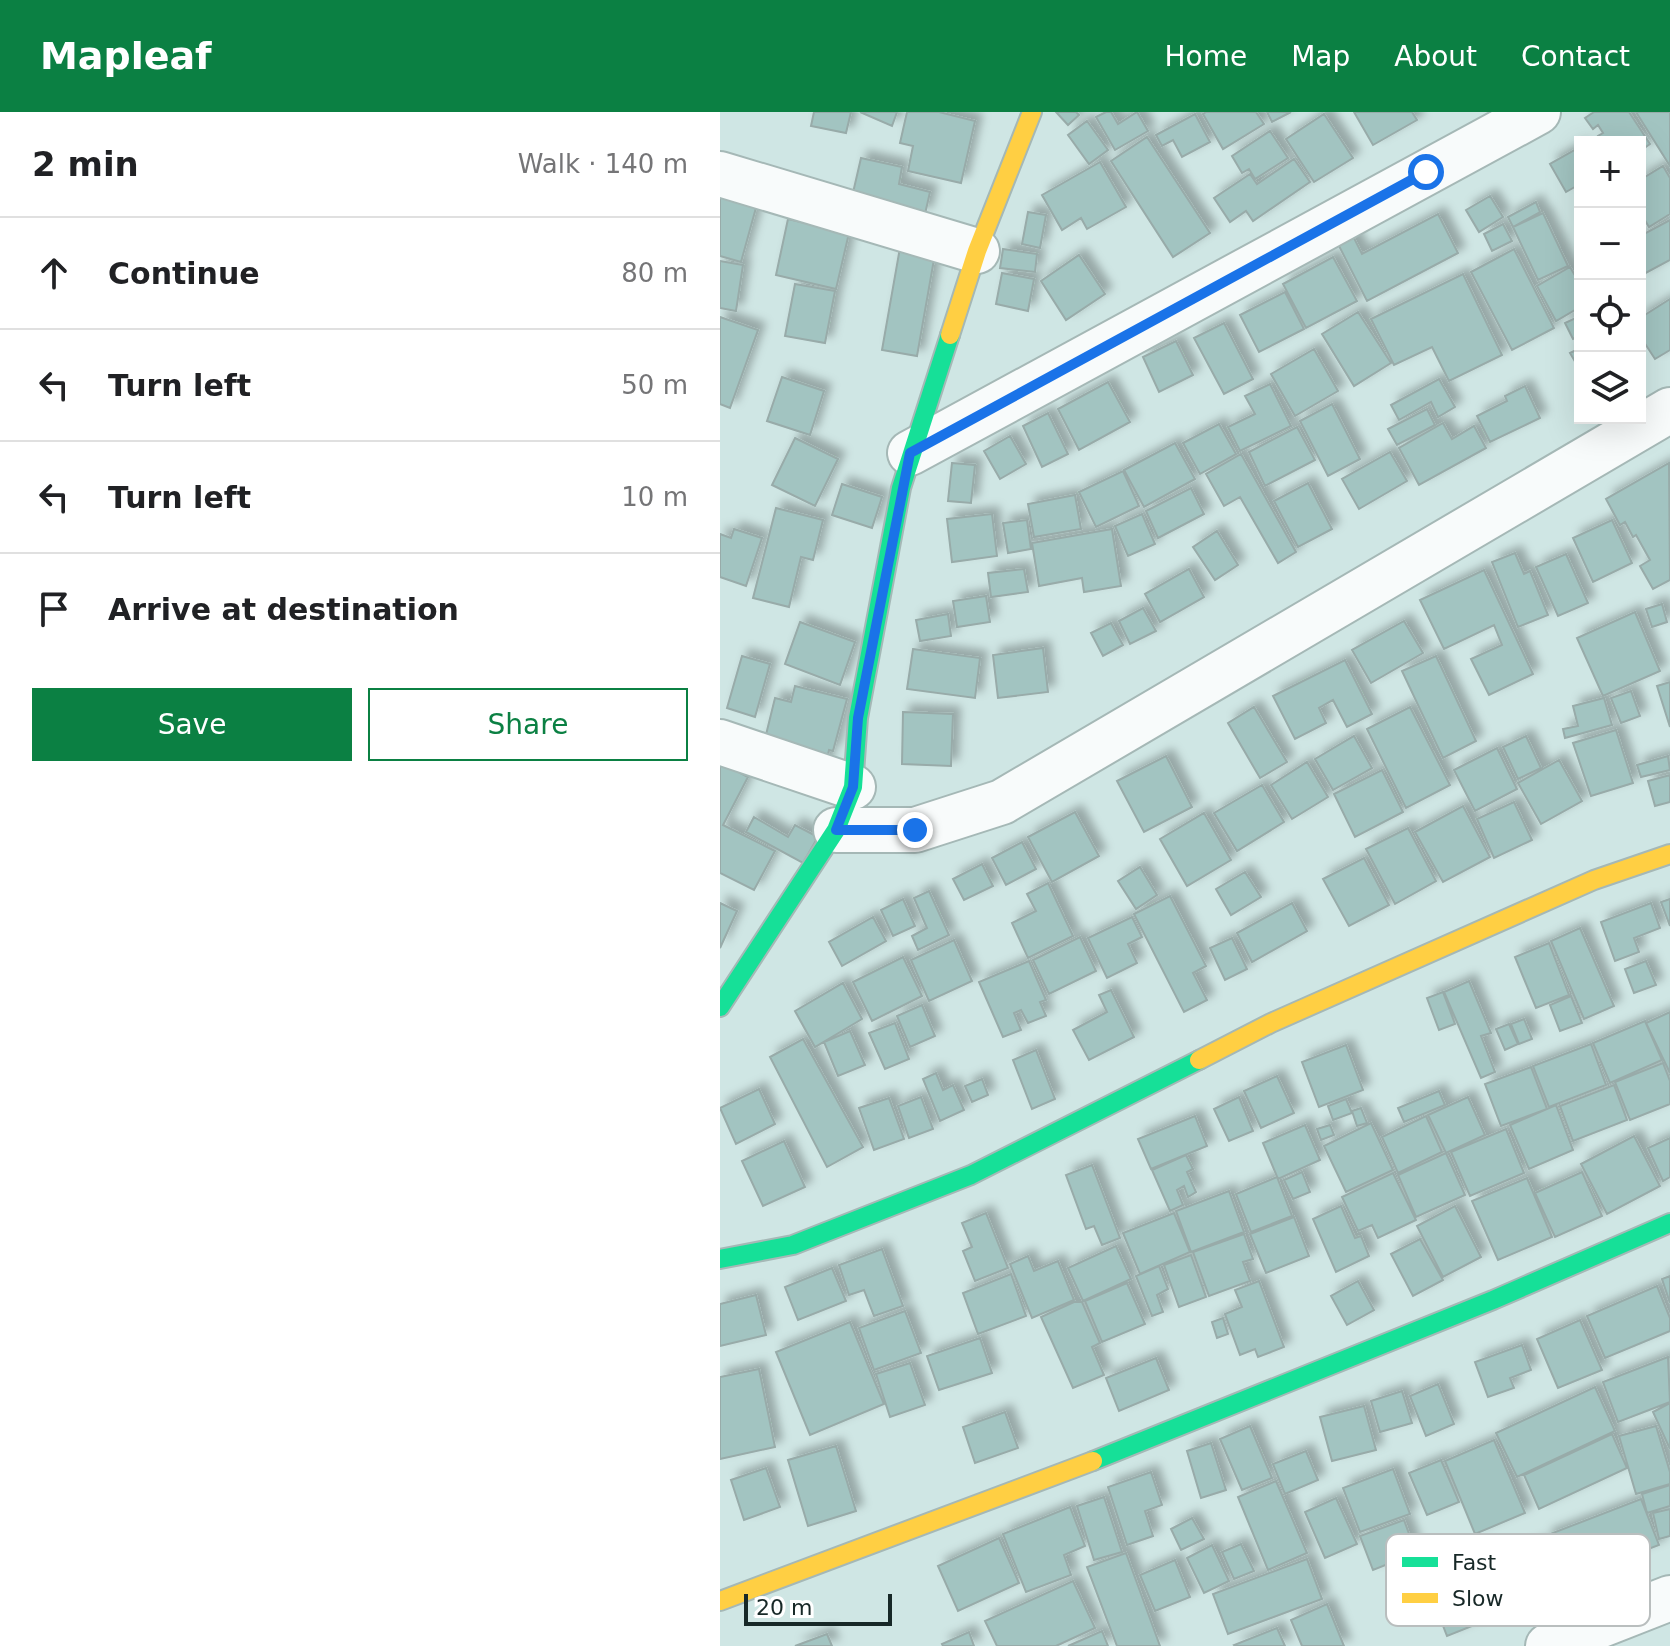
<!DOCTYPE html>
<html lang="en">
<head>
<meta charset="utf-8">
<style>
  :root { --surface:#fff; --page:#f2f2f2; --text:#202124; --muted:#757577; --line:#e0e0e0; --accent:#0b8043 }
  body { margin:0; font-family:"DejaVu Sans",sans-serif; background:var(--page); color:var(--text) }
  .controls { position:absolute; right:24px; top:24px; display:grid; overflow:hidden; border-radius:0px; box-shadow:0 8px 32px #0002 }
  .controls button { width:72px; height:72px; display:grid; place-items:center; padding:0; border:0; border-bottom:2px solid var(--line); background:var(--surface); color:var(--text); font:40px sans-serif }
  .scale { position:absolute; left:24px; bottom:20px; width:148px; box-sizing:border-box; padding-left:8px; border:4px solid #172827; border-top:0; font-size:22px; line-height:28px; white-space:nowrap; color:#172827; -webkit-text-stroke:6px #fff; paint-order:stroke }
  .stop { position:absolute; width:24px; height:24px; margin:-18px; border:6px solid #1a73e8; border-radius:50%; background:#fff }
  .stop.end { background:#1a73e8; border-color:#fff; box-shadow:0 2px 8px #0008 }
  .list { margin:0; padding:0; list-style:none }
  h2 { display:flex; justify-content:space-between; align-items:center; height:104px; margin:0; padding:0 32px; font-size:34px }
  h2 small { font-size:26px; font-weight:400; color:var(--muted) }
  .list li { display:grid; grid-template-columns:52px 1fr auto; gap:24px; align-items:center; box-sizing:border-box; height:112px; padding:0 32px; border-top:2px solid var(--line) }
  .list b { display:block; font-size:30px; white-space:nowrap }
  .list em { font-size:26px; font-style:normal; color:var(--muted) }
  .actions { display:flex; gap:16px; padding:24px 32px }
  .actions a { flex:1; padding:18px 0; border:2px solid var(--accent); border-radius:0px; text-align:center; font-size:28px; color:var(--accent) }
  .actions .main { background:var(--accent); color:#fff }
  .icon { flex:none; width:44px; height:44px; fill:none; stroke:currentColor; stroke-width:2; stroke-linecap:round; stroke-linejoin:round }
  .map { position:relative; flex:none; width:950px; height:1534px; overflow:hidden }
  header { display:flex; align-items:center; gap:48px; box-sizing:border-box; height:112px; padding:0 40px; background:var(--accent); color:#fff }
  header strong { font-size:38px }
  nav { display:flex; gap:44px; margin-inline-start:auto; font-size:28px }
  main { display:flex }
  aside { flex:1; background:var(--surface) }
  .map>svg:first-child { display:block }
  .building { fill:#a2c4c1; stroke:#98aba9; stroke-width:2; filter:url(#shadow) }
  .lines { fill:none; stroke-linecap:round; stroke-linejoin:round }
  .street-casing { stroke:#a5b8b6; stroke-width:48 }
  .fast-casing { stroke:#a5b8b6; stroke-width:22 }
  .slow-casing { stroke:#a5b8b6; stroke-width:22 }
  .street { stroke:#f8fbfb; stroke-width:44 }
  .fast { stroke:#16e098; stroke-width:18 }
  .slow { stroke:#ffcf43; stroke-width:18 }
  .route { stroke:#1a73e8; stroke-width:10 }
  .key { fill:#fff; stroke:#b9bebe; stroke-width:2 }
  .key-label { font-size:22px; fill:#172827 }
</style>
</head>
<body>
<header>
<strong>Mapleaf</strong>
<nav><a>Home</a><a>Map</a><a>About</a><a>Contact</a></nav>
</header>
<main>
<aside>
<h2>2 min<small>Walk · 140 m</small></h2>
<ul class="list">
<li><svg class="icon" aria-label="ahead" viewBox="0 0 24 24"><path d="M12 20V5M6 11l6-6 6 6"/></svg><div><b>Continue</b></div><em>80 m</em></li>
<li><svg class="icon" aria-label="left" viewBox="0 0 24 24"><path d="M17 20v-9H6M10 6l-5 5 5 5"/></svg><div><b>Turn left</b></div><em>50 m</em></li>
<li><svg class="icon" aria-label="left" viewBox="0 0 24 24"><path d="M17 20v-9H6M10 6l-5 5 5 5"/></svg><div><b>Turn left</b></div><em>10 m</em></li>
<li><svg class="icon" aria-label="arrive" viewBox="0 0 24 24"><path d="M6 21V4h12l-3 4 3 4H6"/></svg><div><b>Arrive at destination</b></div></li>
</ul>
<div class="actions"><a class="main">Save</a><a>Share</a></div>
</aside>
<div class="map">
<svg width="950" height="1534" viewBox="0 0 950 1534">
  <defs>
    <filter id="shadow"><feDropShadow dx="7" dy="-7" stdDeviation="4" flood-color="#0004"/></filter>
  </defs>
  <rect width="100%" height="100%" fill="#cfe6e4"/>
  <!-- building -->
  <path class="building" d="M94,0H131L126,21L91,14Z
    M140,0H177L172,14Z
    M187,0H219L255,9L241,71L188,59L193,34L180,31Z
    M336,0H356L359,3L348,13Z
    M386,0H391L398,12L417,0L428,19L395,38L376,5Z
    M486,0H536L544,12L503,37L483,2Z
    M547,0H571L552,10Z
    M634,0H692L697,8L653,33Z
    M874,0H909L930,32L920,39V30H881L878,24L883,21L878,13L873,17L865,6Z
    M916,0H950V54Z
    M475,2L490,30L462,45L453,28L442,34L436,23Z
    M604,2L633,46L594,70L566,27Z
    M367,9L388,38L369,52L348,23Z
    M550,19L568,46L535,67L529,57L522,61L512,44Z
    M427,25L490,121L453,145L391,49Z
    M860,35V72L846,80L830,52Z
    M141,46L182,55L179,72L210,80L205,102L132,85Z
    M574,47L590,70L533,109L526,99L510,110L494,86L530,62L537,72Z
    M380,50L406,95L367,117L361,106L342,118L322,83Z
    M943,54L950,66V102L929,115L920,100V68Z
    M0,82L37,92L21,150L0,144Z
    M770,84L783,105L759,120L746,98Z
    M816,90L820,100L793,115L788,105Z
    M308,100L326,103L320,136L302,132Z
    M823,101L848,154L818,168L793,115Z
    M718,102L738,141L647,189L618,132L633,124L642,142Z
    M68,107L129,121L116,177L56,163Z
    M950,108V148L920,164V124Z
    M783,112L792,129L772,139L764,122Z
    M181,130L216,136L197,244L162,238Z
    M283,137L317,142L315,160L280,156Z
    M794,137L834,216L792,238L751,160Z
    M359,143L385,182L346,208L321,169Z
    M613,145L637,189L586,216L563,172Z
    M0,149L23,153L16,199L0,196Z
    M850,155L860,172V195L836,209L817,174Z
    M282,161L314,167L308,199L276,192Z
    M743,162L782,243L729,269L712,235L674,253L651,207Z
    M75,172L115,179L105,231L65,224Z
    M565,180L584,217L539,240L520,203Z
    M950,187V238L935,247L920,224V206Z
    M638,200L671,251L634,274L602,222Z
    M860,204V224L853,227L845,211Z
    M0,205L38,218L10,296L0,292Z
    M504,211L533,267L504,282L474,226Z
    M456,229L473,263L439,280L423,245Z
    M860,236V258L850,241Z
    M594,237L618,279L575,304L551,262Z
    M62,265L104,279L90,323L47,309Z
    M719,267L735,295L718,305L711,290L679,308L671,293Z
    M388,270L410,310L359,338L338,297Z
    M550,272L571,314L520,339L508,315L535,302L525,284Z
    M805,274L820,306L770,330L757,304L787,289L785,284Z
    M612,292L640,347L608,364L580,309Z
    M707,297L715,313L677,333L668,317Z
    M328,301L348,342L322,355L303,314Z
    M723,311L732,327L754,314L766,336L699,373L679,336Z
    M499,312L516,342L480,362L463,331Z
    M577,315L595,348L545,374L529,340Z
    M290,324L306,352L280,367L264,339Z
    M75,326L118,347L95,394L52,373Z
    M455,331L475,367L424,395L404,358Z
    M670,340L687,369L639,397L622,367Z
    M521,342L576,440L558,451L520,385L504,394L486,362Z
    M232,351L255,353L251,391L228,389Z
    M949,351L950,468L933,477L920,454L930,448L916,423L913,425L905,410L900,413L886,387Z
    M403,359L419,394L376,415L359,380Z
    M588,371L612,417L578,435L554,389Z
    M122,372L162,385L152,416L112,403Z
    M471,376L484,402L438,426L426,399Z
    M355,383L361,417L314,425L308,392Z
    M56,396L103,408L93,448L81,445L69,495L33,486Z
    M272,402L277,444L232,450L227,407Z
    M422,402L435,432L408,444L395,414Z
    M307,408L311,437L288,441L283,411Z
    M892,408L912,451L873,470L853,426Z
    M14,417L42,426L26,474L0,465V422L11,426Z
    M392,417L401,474L364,480L362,466L319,474L312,431Z
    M497,419L518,453L495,468L473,435Z
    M795,441L804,462L810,459L828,503L798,515L772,450Z
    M846,442L868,491L838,504L816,455Z
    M304,457L308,480L271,485L268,461Z
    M469,457L484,485L440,510L425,482Z
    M764,458L813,562L769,583L751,547L782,533L774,513L724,537L700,488Z
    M266,484L270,510L237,515L233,489Z
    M942,492L947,510L932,515L926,497Z
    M423,496L436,519L410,532L399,509Z
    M915,500L940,559L883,584L857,526Z
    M228,502L231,524L200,529L196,508Z
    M684,509L703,541L651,571L632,538Z
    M80,510L135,530L120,573L65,552Z
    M391,511L403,533L383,544L371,521Z
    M323,536L328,580L278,586L273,543Z
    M193,537L260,546L255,586L187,577Z
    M22,544L50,552L35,605L7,596Z
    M716,544L756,629L723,646L682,559Z
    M625,548L652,602L627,615L613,588L599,596L606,611L575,627L553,584Z
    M950,570V615L937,574Z
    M75,574L127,587L113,639L109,638L105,655L42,639L55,586L71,590Z
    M911,579L920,604L901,611L891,586Z
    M884,586L892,613L845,626L843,617L858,614L853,594Z
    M534,595L567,650L540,666L508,611Z
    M690,595L730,673L686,696L647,617Z
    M183,600L233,602L231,654L182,652Z
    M896,618L913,671L871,684L853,631Z
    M634,624L652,656L613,678L595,647Z
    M806,624L821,656L798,667L783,635Z
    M777,636L797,677L755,699L734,658Z
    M446,644L472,695L424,720L397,669Z
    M948,644L950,658L921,665L917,653Z
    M839,648L862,689L821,712L798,671Z
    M0,650L28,665L3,713L55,739L34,778L0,761Z
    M587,650L608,685L572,707L551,673Z
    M662,658L683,700L635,725L614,682Z
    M950,663V690L935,694L928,669Z
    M542,673L564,710L517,739L494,701Z
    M794,690L812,728L774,746L757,707Z
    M743,694L770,745L723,770L695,720Z
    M355,700L379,744L332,770L308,725Z
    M484,701L511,748L467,774L440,727Z
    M34,705L68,725L75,713L98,725L83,751L26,720Z
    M688,716L716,769L675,792L646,737Z
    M302,730L316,757L286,773L272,746Z
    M644,746L669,793L629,814L603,767Z
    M262,752L273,774L244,788L233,767Z
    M420,755L437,783L416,797L398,769Z
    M525,760L541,785L511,803L496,777Z
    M328,771L353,824L308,846L292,811L316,799L307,782Z
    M209,779L229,823L198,838L192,824L207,816L194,786Z
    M450,784L486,854L473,861L487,888L464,900L414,802Z
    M183,787L195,814L173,824L161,798Z
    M950,787V814L941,790Z
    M0,791L17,799L0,836Z
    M572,791L587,819L532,850L517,821Z
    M931,791L940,816L914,826L919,840L895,849L881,810Z
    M153,805L166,829L122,854L109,830Z
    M412,805L422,825L408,832L417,851L387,866L368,826Z
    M860,816L894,894L864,907L831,829Z
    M360,825L376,859L329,882L313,848Z
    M512,826L527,857L505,868L490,836Z
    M234,828L252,869L209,889L191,848Z
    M829,831L849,883L816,896L795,845Z
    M183,845L202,884L152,909L133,870Z
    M309,849L326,888L320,890L326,904L308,911L301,898L294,901L301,918L283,925L259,870Z
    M926,849L936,873L914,881L905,857Z
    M749,869L771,921L761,924L775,960L761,966L724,880Z
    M123,871L142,907L95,935L75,899Z
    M391,878L414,925L369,948L353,918L387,900L379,883Z
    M723,880L735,912L719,918L707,886Z
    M851,884L862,911L840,919L830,893Z
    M202,893L215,924L190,935L177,904Z
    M950,900V961L926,911Z
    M804,907L812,927L799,932L791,912Z
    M925,909L942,948L890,971L873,931Z
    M175,911L189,947L165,957L149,921Z
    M789,912L798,932L785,938L776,917Z
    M130,919L145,953L118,964L104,930Z
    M83,927L143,1035L107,1055L50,945Z
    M871,932L886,973L829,995L813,954Z
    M626,933L643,978L599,995L582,950Z
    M316,938L335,987L312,997L293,948Z
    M943,951L950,969V992L910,1008L895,970Z
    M811,955L827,997L781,1014L765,972Z
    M216,961L223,978L233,973L244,998L220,1009L203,967Z
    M557,964L574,1001L541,1016L524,979Z
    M262,967L268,983L252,990L245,974Z
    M894,973L907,1008L853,1029L840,994Z
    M39,977L55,1012L16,1032L0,996Z
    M719,979L725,993L684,1010L678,996Z
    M201,985L213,1017L189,1026L178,994Z
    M519,985L533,1019L509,1029L494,997Z
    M748,985L765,1023L726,1041L708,1003Z
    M169,986L184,1027L154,1038L139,996Z
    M626,987L632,1001L613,1008L608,994Z
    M836,993L853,1038L809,1057L790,1013Z
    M641,996L647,1011L637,1014L632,999Z
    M475,1004L487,1034L431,1057L418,1027Z
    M706,1004L722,1040L678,1061L662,1025Z
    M651,1011L673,1058L626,1080L604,1034Z
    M585,1013L600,1048L558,1067L543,1031Z
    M610,1013L614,1023L601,1028L597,1017Z
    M786,1017L804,1061L750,1084L731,1040Z
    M914,1024L940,1074L887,1102L861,1052Z
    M950,1026V1065L943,1069L928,1036Z
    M64,1029L85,1075L43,1094L22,1049Z
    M726,1041L745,1083L696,1105L678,1063Z
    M466,1043L473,1057L467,1060L476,1080L468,1085L464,1074L457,1078L463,1093L450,1099L432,1058Z
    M372,1053L400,1126L382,1133L374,1114L366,1117L346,1063Z
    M582,1060L590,1080L573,1087L564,1068Z
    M862,1060L882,1104L835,1125L815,1081Z
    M673,1061L696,1108L658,1126L652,1113L638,1119L622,1085Z
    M557,1065L572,1104L531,1120L516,1082Z
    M807,1066L832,1125L778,1148L752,1089Z
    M509,1079L524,1120L471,1140L456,1099Z
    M621,1094L635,1126L641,1124L649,1144L616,1160L593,1107Z
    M735,1094L761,1145L723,1165L697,1114Z
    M266,1101L288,1156L255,1169L243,1139L252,1135L242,1111Z
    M454,1101L470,1140L420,1162L403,1121Z
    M574,1105L589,1144L546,1161L530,1122Z
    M524,1122L533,1147L523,1150L530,1169L489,1184L473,1140Z
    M700,1127L723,1168L693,1184L671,1142Z
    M396,1134L411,1167L363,1189L348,1156Z
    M162,1137L183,1194L154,1204L144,1178L129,1183L119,1153Z
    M471,1143L486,1185L459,1195L444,1153Z
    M308,1144L314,1159L338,1149L354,1188L312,1206L290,1152Z
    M439,1154L448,1177L437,1183L443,1200L432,1204L416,1164Z
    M112,1156L126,1189L78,1208L65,1175Z
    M291,1162L306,1204L258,1222L243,1181Z
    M950,1164V1191L942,1167Z
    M539,1169L564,1235L538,1245L535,1237L520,1243L505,1202L522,1195L515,1178Z
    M638,1169L654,1198L627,1213L611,1184Z
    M407,1171L425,1212L382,1230L365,1189Z
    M937,1174L950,1206V1219L885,1246L867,1204Z
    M36,1183L46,1223L0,1234V1192Z
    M354,1190H362L380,1231L372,1235L384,1263L353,1276L321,1205Z
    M185,1199L201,1241L154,1258L139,1216Z
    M503,1206L508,1222L497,1226L492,1210Z
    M860,1208L882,1258L838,1276L817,1227Z
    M130,1210L164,1292L90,1323L56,1240Z
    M260,1226L272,1261L219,1278L207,1244Z
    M802,1233L811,1258L790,1266L794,1276L768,1285L755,1250Z
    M948,1245L950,1290L898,1310L883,1270Z
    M436,1246L449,1278L399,1299L386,1266Z
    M190,1251L205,1293L170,1305L156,1262Z
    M39,1257L55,1335L0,1347V1265Z
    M718,1272L734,1312L706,1324L690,1284Z
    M875,1275L895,1319L797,1365L776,1321Z
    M682,1279L692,1311L660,1320L651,1289Z
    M950,1291V1337L933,1300Z
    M644,1294L656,1338L612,1349L600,1305Z
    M285,1300L298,1336L255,1351L243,1315Z
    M530,1314L552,1366L522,1378L500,1327Z
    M936,1314L950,1360V1372L916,1382L899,1324Z
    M892,1322L907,1356L819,1397L804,1363Z
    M774,1328L805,1401L755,1422L725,1349Z
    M491,1331L506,1378L481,1386L467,1339Z
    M116,1334L136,1399L88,1414L68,1348Z
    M586,1339L598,1368L565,1382L553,1352Z
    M721,1348L739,1390L707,1403L689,1361Z
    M46,1356L60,1395L24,1408L11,1368Z
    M673,1357L690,1402L640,1420L623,1376Z
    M431,1360L442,1393L425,1399L433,1424L407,1433L388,1375Z
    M556,1369L587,1441L548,1458L518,1385Z
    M950,1373V1394L927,1401L922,1382Z
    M384,1385L402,1440L374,1448L357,1394Z
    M616,1386L637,1432L605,1446L585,1400Z
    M921,1387L939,1433L842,1470L825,1424Z
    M350,1395L365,1434L344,1443L351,1463L306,1480L283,1422Z
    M950,1397V1424L939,1427L933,1401Z
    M472,1406L484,1427L461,1438L451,1417Z
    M684,1408L696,1441L653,1458L640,1424Z
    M279,1426L299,1471L238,1499L218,1454Z
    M821,1431L840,1479L727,1524L708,1475Z
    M521,1432L534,1459L514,1467L502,1440Z
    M492,1433L509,1469L484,1481L467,1446Z
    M406,1441L440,1534H397L367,1455Z
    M587,1447L602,1487L508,1522L493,1482Z
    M455,1448L470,1485L435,1499L420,1463Z
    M353,1469L375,1516L336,1534H277L265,1509Z
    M607,1492L624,1534H582L571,1508Z
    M557,1516L565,1534H515L514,1533Z
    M382,1519L388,1534H348Z
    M249,1520L254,1534H223L222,1532Z
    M107,1522L112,1534H75Z"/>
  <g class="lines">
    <defs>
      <path id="street" d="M0,62L257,139
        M190,341L818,0
        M0,630L133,675
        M116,718H195L282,690L950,298
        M828,1534L950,1486"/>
      <path id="fast" d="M0,895L116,718L133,675L138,606L181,376L230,223
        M0,1147L73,1133L251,1063L479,948
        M373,1349L773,1188L950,1111"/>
      <path id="slow" d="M230,223L257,139L312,0
        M479,948L551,911L874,768L950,742
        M0,1489L373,1349"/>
    </defs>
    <!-- street casing -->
    <use href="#street" class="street-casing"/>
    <!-- fast casing -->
    <use href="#fast" class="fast-casing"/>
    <!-- slow casing -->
    <use href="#slow" class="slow-casing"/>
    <!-- street -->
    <use href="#street" class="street"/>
    <!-- fast -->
    <use href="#fast" class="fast"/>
    <!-- slow -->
    <use href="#slow" class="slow"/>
  </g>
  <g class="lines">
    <!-- route -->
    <path class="route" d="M195,718H116L133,675L138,606L190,341L706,60"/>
  </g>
  <!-- legend -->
  <rect x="666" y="1422" width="264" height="92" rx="12" class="key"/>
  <rect x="682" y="1445" width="36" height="10" fill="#16e098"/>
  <rect x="682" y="1481" width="36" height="10" fill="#ffcf43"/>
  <g class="key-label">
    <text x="732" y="1458">Fast</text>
    <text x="732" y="1494">Slow</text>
  </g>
</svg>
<div class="controls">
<button>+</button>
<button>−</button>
<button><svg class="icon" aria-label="locate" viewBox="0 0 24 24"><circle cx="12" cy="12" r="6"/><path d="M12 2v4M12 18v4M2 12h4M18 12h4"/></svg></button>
<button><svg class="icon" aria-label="layers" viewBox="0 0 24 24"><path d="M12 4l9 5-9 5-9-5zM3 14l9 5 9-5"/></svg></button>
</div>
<div class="scale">20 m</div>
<div class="stop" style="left:706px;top:60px"></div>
<div class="stop end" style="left:195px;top:718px"></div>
</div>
</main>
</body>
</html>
